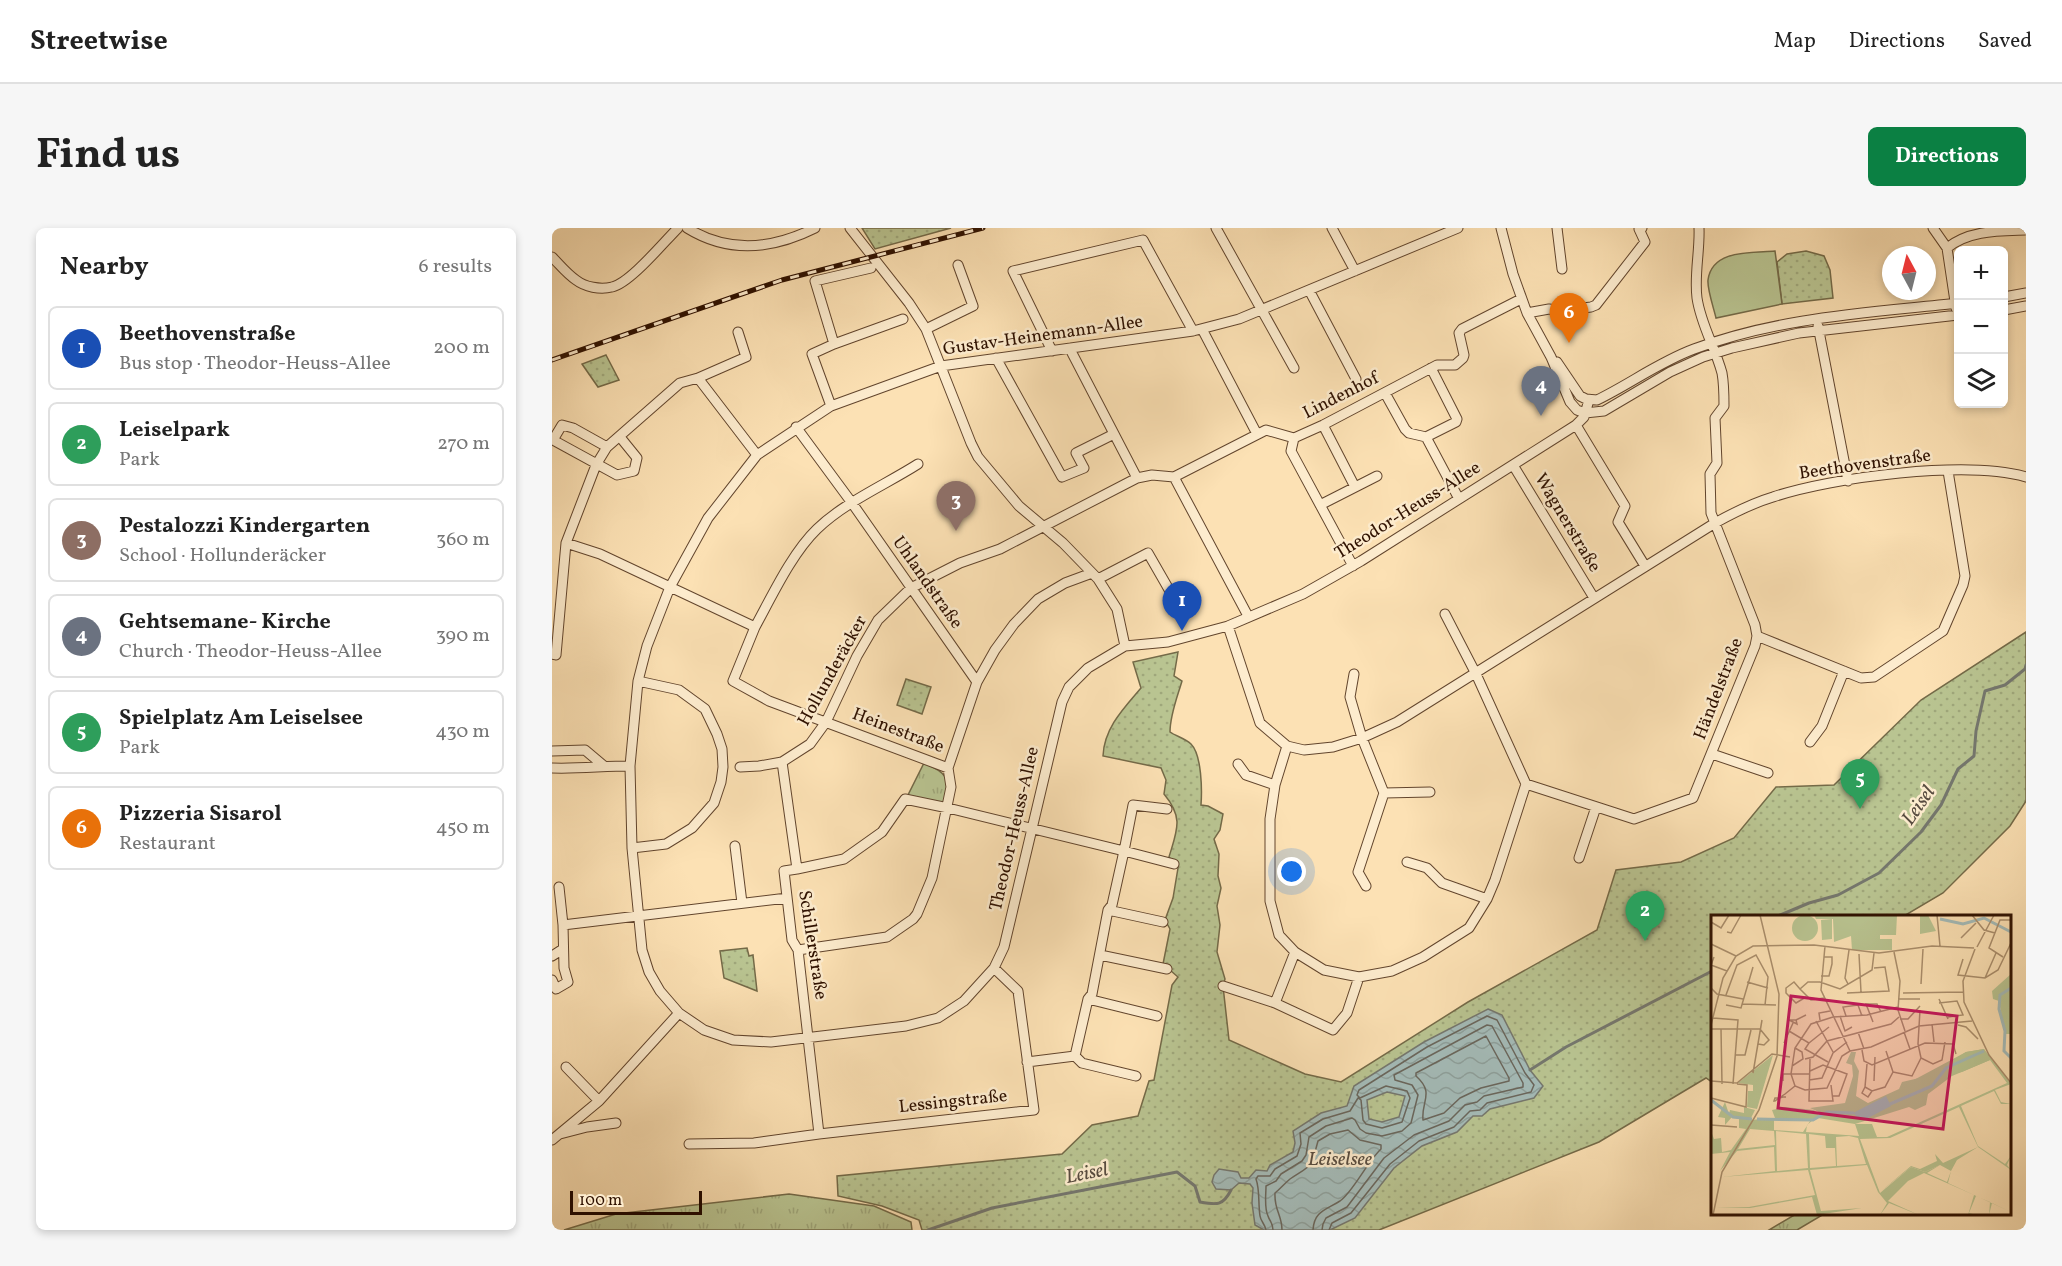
<!DOCTYPE html>
<html lang="en">
<head>
<meta charset="utf-8">
<style>
  :root { --surface:#fff; --page:#f6f6f6; --text:#222; --muted:#767676; --line:#e0e0e0; --accent:#0b8043 }
  body { margin:0; font-family:Vollkorn,serif; background:var(--page); color:var(--text) }
  .controls { position:absolute; right:18px; top:18px; display:grid; overflow:hidden; border-radius:9px; box-shadow:0 3px 9px #0003 }
  .controls button { width:54px; height:54px; display:grid; place-items:center; padding:0; border:0; border-bottom:2px solid var(--line); background:var(--surface); color:var(--text); font:30px sans-serif }
  .compass { position:absolute; left:1330px; top:18px; width:54px; height:54px; border-radius:50%; background:var(--surface); box-shadow:0 3px 9px #0003; rotate:353deg }
  .scale { position:absolute; left:18px; bottom:15px; width:132px; box-sizing:border-box; padding-left:6px; border:3px solid #2f1100; border-top:0; font-size:16px; line-height:21px; white-space:nowrap; color:#2f1100; -webkit-text-stroke:4px #fdecce; paint-order:stroke }
  .you { position:absolute; left:740px; top:644px; width:21px; height:21px; margin:-15px; border:4px solid #fff; border-radius:50%; background:#1a73e8; box-shadow:0 0 0 9px #1a73e833 }
  .badge { display:grid; place-items:center; width:39px; height:39px; border-radius:50%; background:var(--accent); color:#fff; font-size:20px; font-weight:700 }
  .pin { position:absolute; translate:-50% -50px; filter:drop-shadow(0 2px 3px #0008) }
  .pin::after { content:''; position:absolute; top:32px; width:21px; height:18px; background:inherit; clip-path:polygon(0 0,100% 0,50% 100%) }
  .list { margin:0; padding:0; list-style:none }
  h2 { display:flex; justify-content:space-between; align-items:center; height:78px; margin:0; padding:0 24px; font-size:26px }
  h2 small { font-size:20px; font-weight:400; color:var(--muted) }
  .list li { display:grid; grid-template-columns:39px 1fr auto; gap:18px; align-items:center; box-sizing:border-box; height:84px; margin:0 12px 12px; padding:0 12px; border:2px solid var(--line); border-radius:9px }
  .list b { display:block; font-size:22px; white-space:nowrap }
  .list p { margin:0; font-size:20px; white-space:nowrap; color:var(--muted) }
  .list em { font-size:20px; font-style:normal; color:var(--muted) }
  .icon { flex:none; width:33px; height:33px; fill:none; stroke:currentColor; stroke-width:2; stroke-linecap:round; stroke-linejoin:round }
  .map { position:relative; flex:none; width:1474px; height:1002px; overflow:hidden; border-radius:9px }
  header { display:flex; align-items:center; gap:36px; box-sizing:border-box; height:84px; padding:0 30px; background:var(--surface); border-bottom:2px solid var(--line) }
  header strong { font-size:28px }
  nav { display:flex; gap:33px; margin-inline-start:auto; font-size:21px }
  .intro { display:flex; align-items:center; justify-content:space-between; box-sizing:border-box; height:144px; padding:0 36px }
  h1 { margin:0; font-size:42px }
  .button { padding:15px 27px; border-radius:9px; background:var(--accent); color:#fff; font-size:21px; font-weight:700 }
  main { display:flex; gap:36px; padding:0 36px }
  aside { flex:1; background:var(--surface); border-radius:9px; box-shadow:0 3px 9px #0003 }
  .map>svg:first-child { display:block }
  .grass { fill:url(#grass-tufts); stroke:#746a48; stroke-width:1.5 }
  .park { fill:url(#park-dots); stroke:#746a48; stroke-width:1.5 }
  .pitch { fill:#b9c491; stroke:#746a48; stroke-width:1.5 }
  .water { fill:url(#water-waves); stroke:#75776e; stroke-width:1.5; fill-rule:evenodd }
  .lines { fill:none; stroke-linecap:round; stroke-linejoin:round }
  .shore { stroke:#6a665c; stroke-width:1.5 }
  .stream { stroke:#75776e; stroke-width:3 }
  .minor-tunnel { stroke:#ddc299; stroke-width:9; stroke-dasharray:9 4.5; stroke-linecap:butt }
  .minor-casing { stroke:#62452d; stroke-width:11 }
  .minor { stroke:#fdecce; stroke-width:9 }
  .rail-casing { stroke:#2f1100; stroke-width:5 }
  .rail { stroke:#fdecce; stroke-width:3; stroke-dasharray:9; stroke-linecap:butt }
  .labels { text-anchor:middle; dominant-baseline:central; stroke-width:5; stroke-linejoin:round; paint-order:stroke }
  .street-label { font-size:18px; fill:#2f1100; stroke:#fdecce }
  .water-label { font-size:20px; font-style:italic; fill:#584c40; stroke:#fdecce }
  .inset-river { fill:none; stroke:#a4bbb8; stroke-width:3 }
  .inset-road { fill:none; stroke:#aa8e6c; stroke-width:1.5 }
  .view { fill:#c2185b; fill-opacity:0.15; stroke:#c2185b; stroke-width:3 }
  .inset-edge { fill:none; stroke:#2f1100; stroke-width:3 }
</style>
</head>
<body>
<header>
<strong>Streetwise</strong>
<nav><a>Map</a><a>Directions</a><a>Saved</a></nav>
</header>
<div class="intro"><h1>Find us</h1><a class="button">Directions</a></div>
<main>
<aside>
<h2>Nearby<small>6 results</small></h2>
<ul class="list">
<li><span class="badge" style="background:#1a4fb4">1</span><div><b>Beethovenstraße</b><p>Bus stop · Theodor-Heuss-Allee</p></div><em>200 m</em></li>
<li><span class="badge" style="background:#2e9e5b">2</span><div><b>Leiselpark</b><p>Park</p></div><em>270 m</em></li>
<li><span class="badge" style="background:#8d6e63">3</span><div><b>Pestalozzi Kindergarten</b><p>School · Hollunderäcker</p></div><em>360 m</em></li>
<li><span class="badge" style="background:#6b7280">4</span><div><b>Gehtsemane- Kirche</b><p>Church · Theodor-Heuss-Allee</p></div><em>390 m</em></li>
<li><span class="badge" style="background:#2e9e5b">5</span><div><b>Spielplatz Am Leiselsee</b><p>Park</p></div><em>430 m</em></li>
<li><span class="badge" style="background:#e8710a">6</span><div><b>Pizzeria Sisarol</b><p>Restaurant</p></div><em>450 m</em></li>
</ul>
</aside>
<div class="map">
<svg width="1474" height="1002" viewBox="0 0 1474 1002">
  <defs>
    <pattern id="grass-tufts" width="24" height="20" patternUnits="userSpaceOnUse" patternTransform="scale(1.5)"><rect width="24" height="20" fill="#b9c491"/><path d="M3 7l-1-3M5 7V3M7 7l1-3M15 17l-1-3M17 17v-4M19 17l1-3" fill="none" stroke="#9fa77b"/></pattern>
    <pattern id="park-dots" width="8" height="8" patternUnits="userSpaceOnUse" patternTransform="scale(1.5)"><rect width="8" height="8" fill="#b9c491"/><path d="M2 2h.1M6 6h.1" fill="none" stroke="#9fa77b" stroke-width="1.8" stroke-linecap="round"/></pattern>
    <pattern id="water-waves" width="16" height="10" patternUnits="userSpaceOnUse" patternTransform="scale(1.5)"><rect width="16" height="10" fill="#a4bbb8"/><path d="M0 5q4-4 8 0t8 0" fill="none" stroke="#8ea09c"/></pattern>
  </defs>
  <rect width="100%" height="100%" fill="#fce1b4"/>
  <filter id="stains"><feTurbulence type="fractalNoise" baseFrequency=".00333" numOctaves="4"/><feColorMatrix values="0 0 0 0 .2 0 0 0 0 .09 0 0 0 0 .02 0 0 0 .5 -.17"/></filter>
  <radialGradient id="worn" r=".72"><stop offset=".6" stop-color="#630" stop-opacity="0"/><stop offset="1" stop-color="#630" stop-opacity=".3"/></radialGradient>
  <!-- grass -->
  <path class="grass" d="M372,535C394,544 401,551 391,575L355,569Z
    M237,966L322,978L359,994L360,1002H12L64,986Z
    M1244,986H1272L1245,1002H1217Z"/>
  <!-- park -->
  <path class="park" d="M310,0H399L323,21Z
    M1254,23L1272,28L1278,42L1281,70L1230,76L1225,34L1235,26Z
    M54,127L67,152L46,159L30,136Z
    M1474,404V573L1458,598L1391,665L1352,688H1160V854L1154,850L1047,914L827,1002H370L367,992L330,978L286,968L285,948L510,926L540,897L586,888L597,853L602,852L620,757L626,749L611,736L618,701L613,692L621,670L626,640L617,629C625,602 632,590 612,566L614,552L609,540L551,528C552,500 572,480 589,460L581,434L626,424L622,448L630,453C625,470 618,487 618,504C624,508 634,511 639,516C650,527 650,563 649,577L656,578L671,586L668,602L662,611L667,626L666,648L669,660L665,678L668,697L665,724L673,751L671,758L677,812L753,846L789,854L916,774L1045,702L1064,642L1129,634L1182,610L1224,559L1282,557L1369,472Z
    M354,451L379,459L370,486L345,477Z
    M195,720L197,728L201,727L205,763L172,750L168,723Z"/>
  <!-- pitch -->
  <path class="pitch" d="M1223,23L1230,76L1164,90C1162,81 1155,61 1156,52C1160,21 1200,25 1223,23Z"/>
  <!-- water -->
  <path class="water" d="M936,781L950,787L978,842L991,858L982,870L938,881L930,888H921L905,904L870,918L842,940L803,990L778,1002H712L703,997L700,975L701,960L698,956L687,955L679,962L664,961L660,954L662,947L667,941L686,944L689,950H697L704,942L715,943L718,937L741,924L743,915L741,903L769,885L795,878L802,858L872,814ZM835,864L853,868L847,889L830,894L817,891L815,872Z"/>
  <g class="lines">
    <!-- shore -->
    <path class="shore" d="M934,808L957,850V853L929,860L908,870L892,885L871,892C869,873 883,865 864,848V845Z
      M714,1002C713,996 709,994 708,988C706,975 708,962 704,951L706,948H718L723,941L745,928L749,916L748,905L771,891L798,883L806,870L809,872L811,892L814,896L830,900L850,894L858,870L855,863L834,858L808,870L805,867L807,862L875,819L935,788L945,792L973,845L982,857L979,864L935,875L928,882L918,883L902,899L867,913L838,936L799,985L780,995L777,1002
      M721,1002C721,995 718,994 716,988C712,980 714,967 714,958L724,953L729,946L750,933L754,927L757,909L774,898L800,890L803,892L808,901L814,905L830,908L850,903L859,895L866,867L860,857L843,852L842,847L935,797L940,798L971,855V859L932,868L925,874L913,877L897,893L862,907L832,930L795,979L774,990L771,996L770,1002
      M730,1002C730,987 722,982 723,965C728,961 733,955 738,951C762,935 758,942 766,913L778,906L796,902L808,912L829,917V921C815,934 801,964 788,973C774,982 762,983 761,1002"/>
    <!-- stream -->
    <path class="stream" d="M1226,688L1257,675L1286,667L1327,645L1369,604L1389,577L1406,541L1422,528L1424,503L1433,463L1453,457L1473,441L1474,437
      M978,842L1014,819L1160,743
      M376,1002L440,980L625,944L643,958L648,974C665,977 671,978 679,962"/>
    <!-- minor-tunnel -->
    <path class="minor-tunnel" d="M804,151L811,164"/>
    <defs>
      <path id="minor" d="M135,0C177,26 221,21 263,0
        M298,0L357,75L374,101L419,215L426,229L467,278L511,315L546,351L565,381L573,418
        M664,0L742,140
        M780,0L803,43
        M906,0L687,91L641,103L389,138L279,178L205,227L156,290L118,359L95,418L86,453L78,538L80,620L90,722L97,744L108,763L127,785L152,802L181,812L219,814L354,798L386,790L412,773L442,740L452,719L510,474L517,459L536,440L573,418L616,414L676,398L751,366L809,333L1024,197L1032,189L1037,172
        M949,0L961,46L975,85L999,129L1018,174L1025,182L1033,185L1052,183L1118,144L1151,129L1180,120L1247,105L1406,87
        M1005,0L1010,41
        M1381,0L1395,20L1404,80
        M1395,20C1417,2 1447,3 1474,2
        M0,29C8,37 15,46 24,52C33,59 48,62 60,59C78,55 111,15 126,0
        M757,62L804,151
        M1452,69L1474,65
        M1452,82L1474,78
        M975,85L997,81L1009,83L1039,79L1044,77L1093,14L1087,1L1090,0
        M1266,98L1296,253
        M374,101L421,78L406,37
        M650,101L705,206
        M186,104L194,129L146,150L205,227
        M282,116L263,53L319,40
        M519,120L520,125L585,250
        M500,123L461,43L591,12L641,103
        M444,130L510,249L532,240L524,225L562,206
        M1005,134L1028,168L1034,171L1045,172C1078,156 1107,134 1142,121C1228,89 1316,85 1406,75
        M833,165L853,201L857,205L874,209L907,271
        M279,178L260,126L282,116L351,91
        M771,197L803,259
        M1024,197L1073,278L1066,294L1093,338
        M244,199L300,275L425,454
        M68,209L85,230L82,243L65,247L1,212L10,197L21,200L55,219L128,155L146,150
        M874,209L904,194L905,191L879,140
        M742,210L739,223L801,338
        M961,237L1042,370
        M622,249L696,388
        M768,277L825,248
        M14,315L48,326L203,399L181,453L217,473L396,540
        M546,351L596,325L627,379
        M676,398L708,495L735,518L752,522L781,519L810,510L845,494L1163,295C1181,285 1201,275 1221,269C1280,249 1415,232 1474,249
        M203,399C220,368 240,325 265,301C293,274 333,257 366,236
        M1205,408L1309,450L1322,449L1391,403L1411,357L1413,348L1396,243
        M0,426L4,427L14,315L44,237L55,219
        M802,446L798,469L810,510L832,565L806,644L814,658
        M1258,514L1270,498L1292,443
        M735,518L723,557L718,591V673L727,707L743,724L772,742L807,749L840,743L871,729L917,700L935,671L943,652L974,556L924,446L893,386
        M0,523L33,522L52,538
        M1160,526L1216,545
        M230,534L245,641L232,643L240,712L246,722L267,906L482,882L466,763L442,740
        M686,536L694,547L723,557
        M188,539L207,538L230,534L258,516L274,494L305,428L326,392L359,360L408,335L448,321L585,250L600,247L622,249L714,202L742,210L771,197L885,137H903L911,130L912,127L907,105L910,101L969,71
        M0,540C26,541 52,538 78,538
        M974,556L1082,591L1141,570L1203,418L1205,408L1203,397L1159,285L1158,246L1165,235L1163,190L1172,178C1172,167 1172,156 1170,145C1163,119 1149,97 1145,70C1142,47 1148,23 1147,0
        M832,565L878,564
        M615,581L581,577L572,623L622,636
        M183,618L190,675
        M80,620L114,616L140,600L162,575L169,554L171,539L170,521L165,506L153,481L127,462L86,453
        M1027,630L1044,579
        M855,634L875,640L890,655L935,671
        M245,641L292,631L330,604L353,571L396,580L572,623L560,677L556,682L540,766L536,771L523,828L475,834
        M7,659L11,697
        M556,682L611,694
        M246,722L335,709L361,691L365,686L380,650L399,559L396,540L425,454L443,422L462,396L486,371L513,355L540,345
        M743,724L723,775L781,802L795,785L807,749
        M548,727L615,741
        M0,728L11,721
        M0,752L4,761L16,754L12,740L11,697L235,670
        M671,758L723,775
        M536,771L605,788
        M523,828L530,835L584,848
        M14,839L47,873
        M8,906L35,899L64,895
        M0,912L47,873L127,785
        M137,916L202,915L267,906"/>
    </defs>
    <!-- minor casing -->
    <use href="#minor" class="minor-casing"/>
    <!-- minor -->
    <use href="#minor" class="minor"/>
    <defs>
      <path id="rail" d="M0,132L230,52L431,0"/>
    </defs>
    <!-- rail casing -->
    <use href="#rail" class="rail-casing"/>
    <!-- rail -->
    <use href="#rail" class="rail"/>
  </g>
  <g class="labels">
    <!-- street labels -->
    <g class="street-label">
      <text transform="translate(491 108) rotate(-8)">Gustav-Heinemann-Allee</text>
      <text transform="translate(789 168) rotate(-27)">Lindenhof</text>
      <text transform="translate(1313 237) rotate(-8)">Beethovenstraße</text>
      <text transform="translate(856 283) rotate(-32)">Theodor-Heuss-Allee</text>
      <text transform="translate(1015 295) rotate(59)">Wagnerstraße</text>
      <text transform="translate(375 355) rotate(55)">Uhlandstraße</text>
      <text transform="translate(281 443) rotate(-61)">Hollunderäcker</text>
      <text transform="translate(1167 461) rotate(-69)">Händelstraße</text>
      <text transform="translate(346 503) rotate(21)">Heinestraße</text>
      <text transform="translate(463 601) rotate(-77)">Theodor-Heuss-Allee</text>
      <text transform="translate(260 717) rotate(81)">Schillerstraße</text>
      <text transform="translate(401 874) rotate(-6)">Lessingstraße</text>
    </g>
    <!-- water labels -->
    <g class="water-label">
      <text transform="translate(1367 578) rotate(-55)">Leisel</text>
      <text x="788" y="932">Leiselsee</text>
      <text transform="translate(535 946) rotate(-11)">Leisel</text>
    </g>
  </g>
  <!-- overview -->
  <g transform="translate(1159 687)">
    <rect width="300" height="300" fill="#fce1b4"/>
    <path d="M273,134L300,169L284,175L290,187L300,189H290L283,176L250,191L267,231L294,249L300,241L296,250L300,255L267,232L248,192L179,223L149,224L169,278L200,252L214,257L229,250L216,258L236,267L240,256L237,268L300,297L281,288L278,300L279,287L265,281L258,298L266,300H257L263,280L213,258L197,266L177,286L208,300L178,288L169,300L176,288L167,277L156,250L99,255L110,296L151,293L106,300L101,282L39,293L5,292H38L104,280L97,255L11,262L64,256L63,232L26,236L9,256L19,237L0,239V216L3,224L10,223L11,237L20,235L35,214L28,213V204L21,202L14,210V203L7,202L14,187L18,199L19,195L33,198V192L44,195L39,205L64,203L61,195L74,192L103,195L108,200L96,210L95,217L148,221L144,209H161L166,222H176L296,168L279,145L251,157L199,167L255,137ZM63,206V205L99,206L92,217L63,215ZM39,214L63,216L64,230L27,234ZM65,216L95,219L97,253L66,256ZM98,219L114,221L115,233H124L125,251L99,253ZM138,221L147,223L155,249L126,251L125,222Z" fill="#b9c491" fill-rule="evenodd"/>
    <path d="M267,232L246,245L240,256L229,250L214,257L200,252L169,277L200,251L209,254L226,246L224,239L232,248Z" fill="#b9c491"/>
    <path d="M62,140L46,194L36,192L37,176H42V170L27,168Z" fill="#b9c491"/>
    <path d="M103,0H186L185,20H169V24H181V35H141L140,21L123,27L122,4H105ZM209,0H217L225,16L209,19ZM300,59V119H294L288,86L282,84L281,76ZM273,134L279,145L241,161L217,179L215,190L204,195L198,192L144,209L107,203L108,197L99,193L134,188L142,161L141,150L135,148L140,137H145L143,146L148,156L145,181L157,188L188,174L191,167L217,161L255,137Z" fill="#b9c491"/>
    <path d="M81 13a13 13 0 1 1 26 0a13 13 0 1 1-26 0ZM121,4V24L111,25L110,5Z" fill="#b9c491"/>
    <path d="M175,181L180,191L157,203L148,204L142,198Z" fill="#a4bbb8"/>
    <path class="inset-river" d="M229,4L252,9L273,3L300,17M300,73L289,80L288,94L294,116L293,136L300,143M0,185L22,202L41,204M179,189L221,171L235,153L273,136M46,204L102,205L116,197L143,198"/>
    <path class="inset-road" d="M226,0L229,31M261,0L273,15L284,18M0,7L10,13L18,0M16,17L20,18L30,0M250,23L265,8M0,29L25,41M114,31L110,75L139,136M266,32L283,0M264,34L252,66L253,87L278,140L300,168M183,37L189,66L187,95L194,116M148,39L150,77M3,42L0,50L16,56M292,42L278,33L289,5H300M252,44L247,60L274,63L287,55L300,28M110,61H118L121,49V42H113M274,63L285,38M36,67L57,73M137,69L134,63L138,35M210,69L212,34M0,73L6,79L32,84M89,74L83,67L75,73V78L85,88L95,82M136,78L178,76L174,52L163,53M192,78L252,77M15,80L26,50L45,40L57,62L54,90M113,83L100,85L89,74L97,67H109L129,74L161,55L163,38M187,84H209M228,84L237,104M228,88L246,86L252,100L237,102M31,89L65,90M15,90L30,93L42,52M187,92L156,100L122,102L100,109L84,133L80,159L84,171L94,175L116,173L131,141L139,136L160,132L208,111L261,106M209,95L207,129L210,143L222,149L231,145L234,127M129,101L134,116L141,112M135,101L132,92L147,90L151,101M2,103L27,105L22,169M189,104H197L209,91M85,105H78L86,109L85,105L95,100M109,105L108,98L119,96M105,106L122,137M162,107L155,89H166L170,97M221,109L223,127M0,110L12,63L25,41L42,31L103,30L168,38L221,31L263,33M247,110L255,112L267,124M0,114H49L58,125L53,130L47,129M10,114L11,169M78,116L98,128L94,134L117,147M147,117L153,134M193,117L199,134M75,126L73,128L82,108M98,128L118,112M151,135L153,146L161,150L214,128L242,129L245,139M24,140H34L40,115M94,144L102,142L116,126L180,109L188,102M99,144L98,186H122L120,170M156,149L154,172L161,176L174,172L182,157L175,136M81,151L92,144L91,137L84,133M99,156L112,150L136,159L128,181H122M182,157L201,161L210,143M42,158L51,105M98,165L111,163L122,138L136,127M0,166L26,168L61,139L79,142M72,166V159H98M163,166L164,142M154,172L151,178L157,182L161,176M75,182H72L68,183H64L63,186H64L68,183L74,179L84,171M0,183L35,192L36,170L26,169M0,210L26,212M2,300L11,257L48,195L66,141L68,79L49,0"/>
    <path class="view" d="M80,81L246,101L232,214L67,193Z"/>
    <rect width="300" height="300" class="inset-edge"/>
  </g>
  <rect width="100%" height="100%" filter="url(#stains)"/>
  <rect width="100%" height="100%" fill="url(#worn)"/>
</svg>
<div class="controls">
<button>+</button>
<button>−</button>
<button><svg class="icon" aria-label="layers" viewBox="0 0 24 24"><path d="M12 4l9 5-9 5-9-5zM3 14l9 5 9-5"/></svg></button>
</div>
<svg class="compass" viewBox="-18 -18 36 36"><path d="M0-13l5 13h-10z" fill="#e53935"/><path d="M0 13l5-13h-10z" fill="#767676"/></svg>
<div class="scale">100 m</div>
<div class="you"></div>
<div class="pin badge" style="left:630px;top:403px;background:#1a4fb4">1</div>
<div class="pin badge" style="left:1093px;top:713px;background:#2e9e5b">2</div>
<div class="pin badge" style="left:404px;top:303px;background:#8d6e63">3</div>
<div class="pin badge" style="left:989px;top:188px;background:#6b7280">4</div>
<div class="pin badge" style="left:1308px;top:581px;background:#2e9e5b">5</div>
<div class="pin badge" style="left:1017px;top:115px;background:#e8710a">6</div>
</div>
</main>
</body>
</html>
